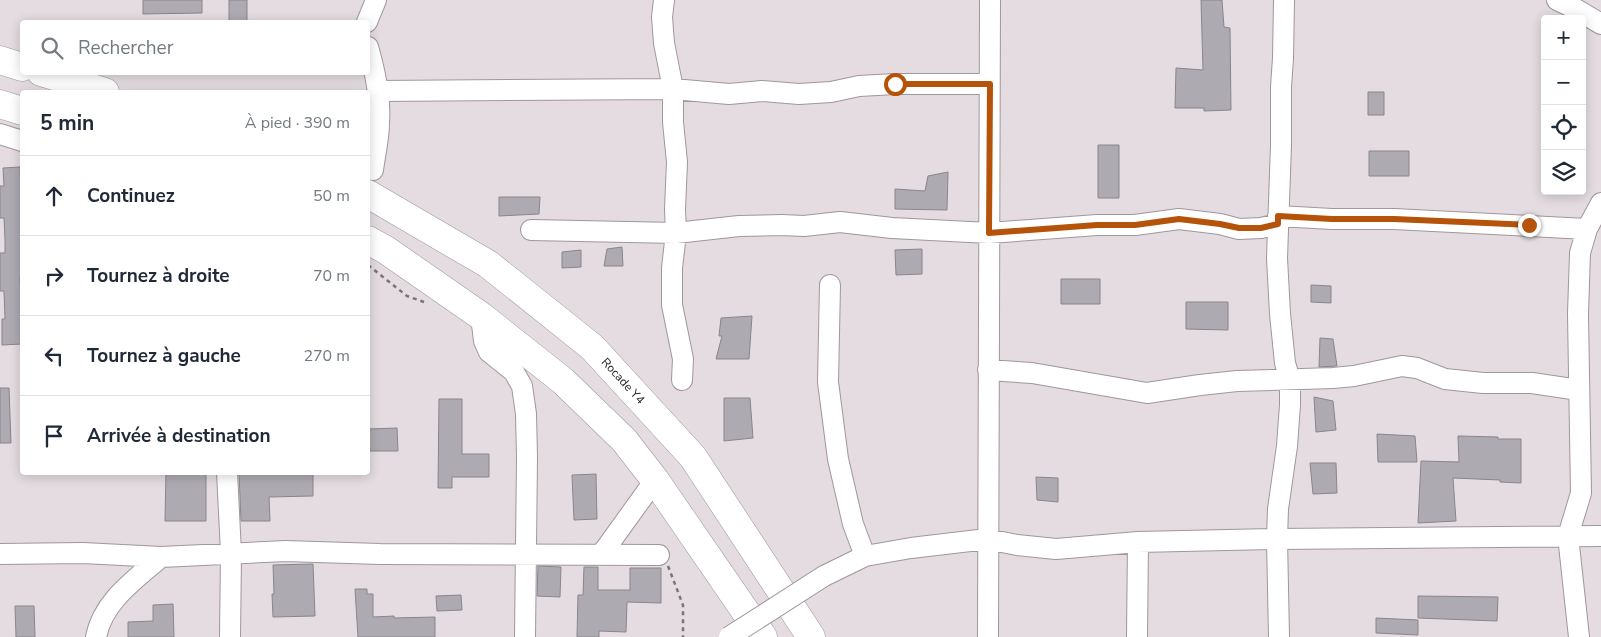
<!DOCTYPE html>
<html lang="fr">
<head>
<meta charset="utf-8">
<style>
  :root { --surface:#fff; --page:#f6f6f7; --text:#1f2937; --muted:#747a83; --line:#e0e1e3 }
  body { margin:0; font-family:"Nunito Sans",sans-serif; background:var(--page); color:var(--text) }
  .controls { position:absolute; right:15px; top:15px; display:grid; overflow:hidden; border-radius:5px; box-shadow:0 2px 12px #0003 }
  .controls button { width:45px; height:45px; display:grid; place-items:center; padding:0; border:0; border-bottom:1px solid var(--line); background:var(--surface); color:var(--text); font:25px sans-serif }
  .stop { position:absolute; width:15px; height:15px; margin:-11px; border:4px solid #b45309; border-radius:50%; background:#fff }
  .stop.end { background:#b45309; border-color:#fff; box-shadow:0 1px 5px #0008 }
  .list { margin:0; padding:0; list-style:none }
  h2 { display:flex; justify-content:space-between; align-items:center; height:65px; margin:0; padding:0 20px; font-size:21px }
  h2 small { font-size:16px; font-weight:400; color:var(--muted) }
  .list li { display:grid; grid-template-columns:32px 1fr auto; gap:15px; align-items:center; box-sizing:border-box; height:80px; padding:0 20px; border-top:1px solid var(--line) }
  .list b { display:block; font-size:19px; white-space:nowrap }
  .list em { font-size:16px; font-style:normal; color:var(--muted) }
  .icon { flex:none; width:28px; height:28px; fill:none; stroke:currentColor; stroke-width:2; stroke-linecap:round; stroke-linejoin:round }
  .map { position:relative; flex:none; width:1601px; height:637px; overflow:hidden }
  .search { position:absolute; background:var(--surface); box-shadow:0 2px 12px #0003; left:20px; top:20px; width:350px; height:55px; display:flex; align-items:center; gap:12px; box-sizing:border-box; padding:0 18px; border-radius:5px; color:var(--muted); font-size:19px }
  .panel { position:absolute; background:var(--surface); box-shadow:0 2px 12px #0003; left:20px; top:90px; width:350px; height:385px; border-radius:5px }
  .map>svg:first-child { display:block }
  .building { fill:#aeaab1; stroke:#89858c }
  .lines { fill:none; stroke-linecap:round; stroke-linejoin:round }
  .minor-casing { stroke:#9f979c; stroke-width:22 }
  .highway-casing { stroke:#9f979c; stroke-width:29 }
  .path { stroke:#797478; stroke-width:2.5; stroke-dasharray:4 4; stroke-linecap:butt }
  .minor { stroke:#fff; stroke-width:20 }
  .highway { stroke:#fff; stroke-width:28 }
  .minor-bridge-casing { stroke:#9f979c; stroke-width:22; stroke-linecap:butt }
  .minor-bridge { stroke:#fff; stroke-width:20 }
  .route { stroke:#b45309; stroke-width:6 }
  .labels { text-anchor:middle; dominant-baseline:central; stroke-width:4; stroke-linejoin:round; paint-order:stroke }
  .street-label { font-size:12px; fill:#221f21; stroke:#f1e9ee }
</style>
</head>
<body>
<div class="map">
<svg width="1601" height="637" viewBox="0 0 1601 637">
  <rect width="100%" height="100%" fill="#e4dce1"/>
  <!-- building -->
  <path class="building" d="M143,0H202V13L143,14Z
    M229,0H247V22H229Z
    M1201,0H1222L1224,27L1230,28L1231,110L1204,111V108H1175L1176,68L1203,70Z
    M1368,92H1384V115H1368Z
    M1098,145H1119V198H1098Z
    M1369,151H1409V176H1369Z
    M20,167L21,200L22,199V276H20L22,344L2,345V319H5L4,291H0V253H5V240L4,218H0V186H4L3,168Z
    M948,172L947,210L895,209V189L925,191L928,176Z
    M499,197H540L539,214L499,216Z
    M622,247L623,266H604L607,249Z
    M922,249V274L896,275L895,250Z
    M581,250V267L562,268V252Z
    M1061,279H1100V304H1061Z
    M1311,285L1331,286V303L1311,302Z
    M1186,302H1228V330L1186,329Z
    M752,316L749,359H716L722,336H719L721,318Z
    M1320,338L1333,339L1337,366L1319,367Z
    M0,388H9L11,443H0Z
    M1314,397L1333,401L1336,430L1316,432Z
    M724,398H750L753,438L724,441Z
    M439,399H462V454H489V477H452V488H438Z
    M397,428L398,451H368V429Z
    M1377,434L1415,436L1417,462H1378Z
    M1458,436L1498,437V439H1521V483L1500,482V480L1453,478L1456,521L1418,523L1421,461L1459,462Z
    M1310,463H1336L1337,493L1313,494Z
    M166,472H206V521H165Z
    M239,472H313V496L269,497L270,521H241Z
    M596,474L597,519L574,520L572,475Z
    M1036,477L1058,478V502L1037,500Z
    M313,564L315,616L273,617L272,594H274L273,565Z
    M538,566L561,567L560,597L537,596Z
    M584,567H598V590H630V568H661V603L627,602L626,632L599,631V637H577L578,595H583Z
    M355,589H367V594H373V617L394,616V618L435,617V637H358Z
    M461,595L462,610L437,611L436,596Z
    M1418,596L1498,597L1497,621L1418,618Z
    M173,604L174,637H128V622L153,621V605Z
    M15,606H34L35,637H16Z
    M1376,618L1418,620V635L1376,633Z"/>
  <g class="lines">
    <defs>
      <path id="minor" d="M664,0L662,17L664,43L673,89V122L677,162L675,209L676,233L672,268V305L683,359L682,380
        M1557,0L1576,9L1601,24
        M367,22L376,0
        M368,47C375,71 381,98 379,123C379,139 375,154 373,170
        M377,91L673,89L729,94L762,91L799,94L831,92L859,86L895,84H989
        M0,134L22,141
        M1278,216L1332,219H1394L1587,229
        M531,230L676,233L739,226L782,225L804,226L840,222L892,228L989,233L1097,225H1135L1179,219L1220,224L1239,229L1261,228L1278,224
        M830,285L828,382L838,459L853,524L865,556
        M481,316L484,341L489,352L514,372L522,386L526,414L527,457L525,637
        M988,370L1032,373L1147,393L1200,385L1237,381L1333,378L1354,376L1402,366L1417,368L1445,379L1483,383H1532L1579,390
        M227,472L231,553L230,637
        M0,554L83,553L161,557L285,551L380,554L659,555
        M601,555L655,480
        M824,576L865,556L911,548L987,539L1017,545L1056,549L1138,542L1277,539L1601,536
        M96,637C103,601 135,580 161,557
        M988,637L990,0
        M1137,637L1138,542
        M1279,637L1277,539L1278,509L1287,446L1290,405V380L1285,363L1280,314L1277,258L1281,145V87L1283,58L1284,0
        M1579,637L1568,536L1581,493L1578,314L1580,253L1587,229L1601,203"/>
      <g id="highway">
        <path d="M0,60L22,67"/>
        <path d="M41,72L105,92"/>
        <path d="M0,104L22,111"/>
        <path id="s1" d="M368,194L488,264L592,347L693,457L811,637"/>
        <path d="M368,240L386,250L481,316L563,381L624,440L655,480L763,637"/>
      </g>
    </defs>
    <!-- minor casing -->
    <use href="#minor" class="minor-casing"/>
    <!-- highway casing -->
    <use href="#highway" class="highway-casing"/>
    <!-- path -->
    <path class="path" d="M368,265L407,296L424,302
      M668,566L683,605V637"/>
    <!-- minor -->
    <use href="#minor" class="minor"/>
    <!-- highway -->
    <use href="#highway" class="highway"/>
    <defs>
      <path id="minor-bridge" d="M729,637L824,576"/>
    </defs>
    <!-- minor-bridge casing -->
    <use href="#minor-bridge" class="minor-bridge-casing"/>
    <!-- minor-bridge -->
    <use href="#minor-bridge" class="minor-bridge"/>
  </g>
  <g class="lines">
    <!-- route -->
    <path class="route" d="M895,84H990L989,233L1097,225H1135L1179,219L1220,224L1239,228H1261L1278,224V216L1332,219H1394L1529,225"/>
  </g>
  <g class="labels">
    <!-- street labels -->
    <g class="street-label">
      <text stroke="none"><textPath href="#s1" startOffset="318">Rocade Y4</textPath></text>
    </g>
  </g>
</svg>
<div class="controls">
<button>+</button>
<button>−</button>
<button><svg class="icon" aria-label="locate" viewBox="0 0 24 24"><circle cx="12" cy="12" r="6"/><path d="M12 2v4M12 18v4M2 12h4M18 12h4"/></svg></button>
<button><svg class="icon" aria-label="layers" viewBox="0 0 24 24"><path d="M12 4l9 5-9 5-9-5zM3 14l9 5 9-5"/></svg></button>
</div>
<div class="stop" style="left:895px;top:84px"></div>
<div class="stop end" style="left:1529px;top:225px"></div>
<div class="search"><svg class="icon" aria-label="search" viewBox="0 0 24 24"><circle cx="10" cy="10" r="6"/><path d="M15 15l6 6"/></svg>Rechercher</div>
<section class="panel">
<h2>5 min<small>À pied · 390 m</small></h2>
<ul class="list">
<li><svg class="icon" aria-label="ahead" viewBox="0 0 24 24"><path d="M12 20V5M6 11l6-6 6 6"/></svg><div><b>Continuez</b></div><em>50 m</em></li>
<li><svg class="icon" aria-label="right" viewBox="0 0 24 24"><path d="M7 20v-9h11M14 6l5 5-5 5"/></svg><div><b>Tournez à droite</b></div><em>70 m</em></li>
<li><svg class="icon" aria-label="left" viewBox="0 0 24 24"><path d="M17 20v-9H6M10 6l-5 5 5 5"/></svg><div><b>Tournez à gauche</b></div><em>270 m</em></li>
<li><svg class="icon" aria-label="arrive" viewBox="0 0 24 24"><path d="M6 21V4h12l-3 4 3 4H6"/></svg><div><b>Arrivée à destination</b></div></li>
</ul>
</section>
</div>
</body>
</html>
